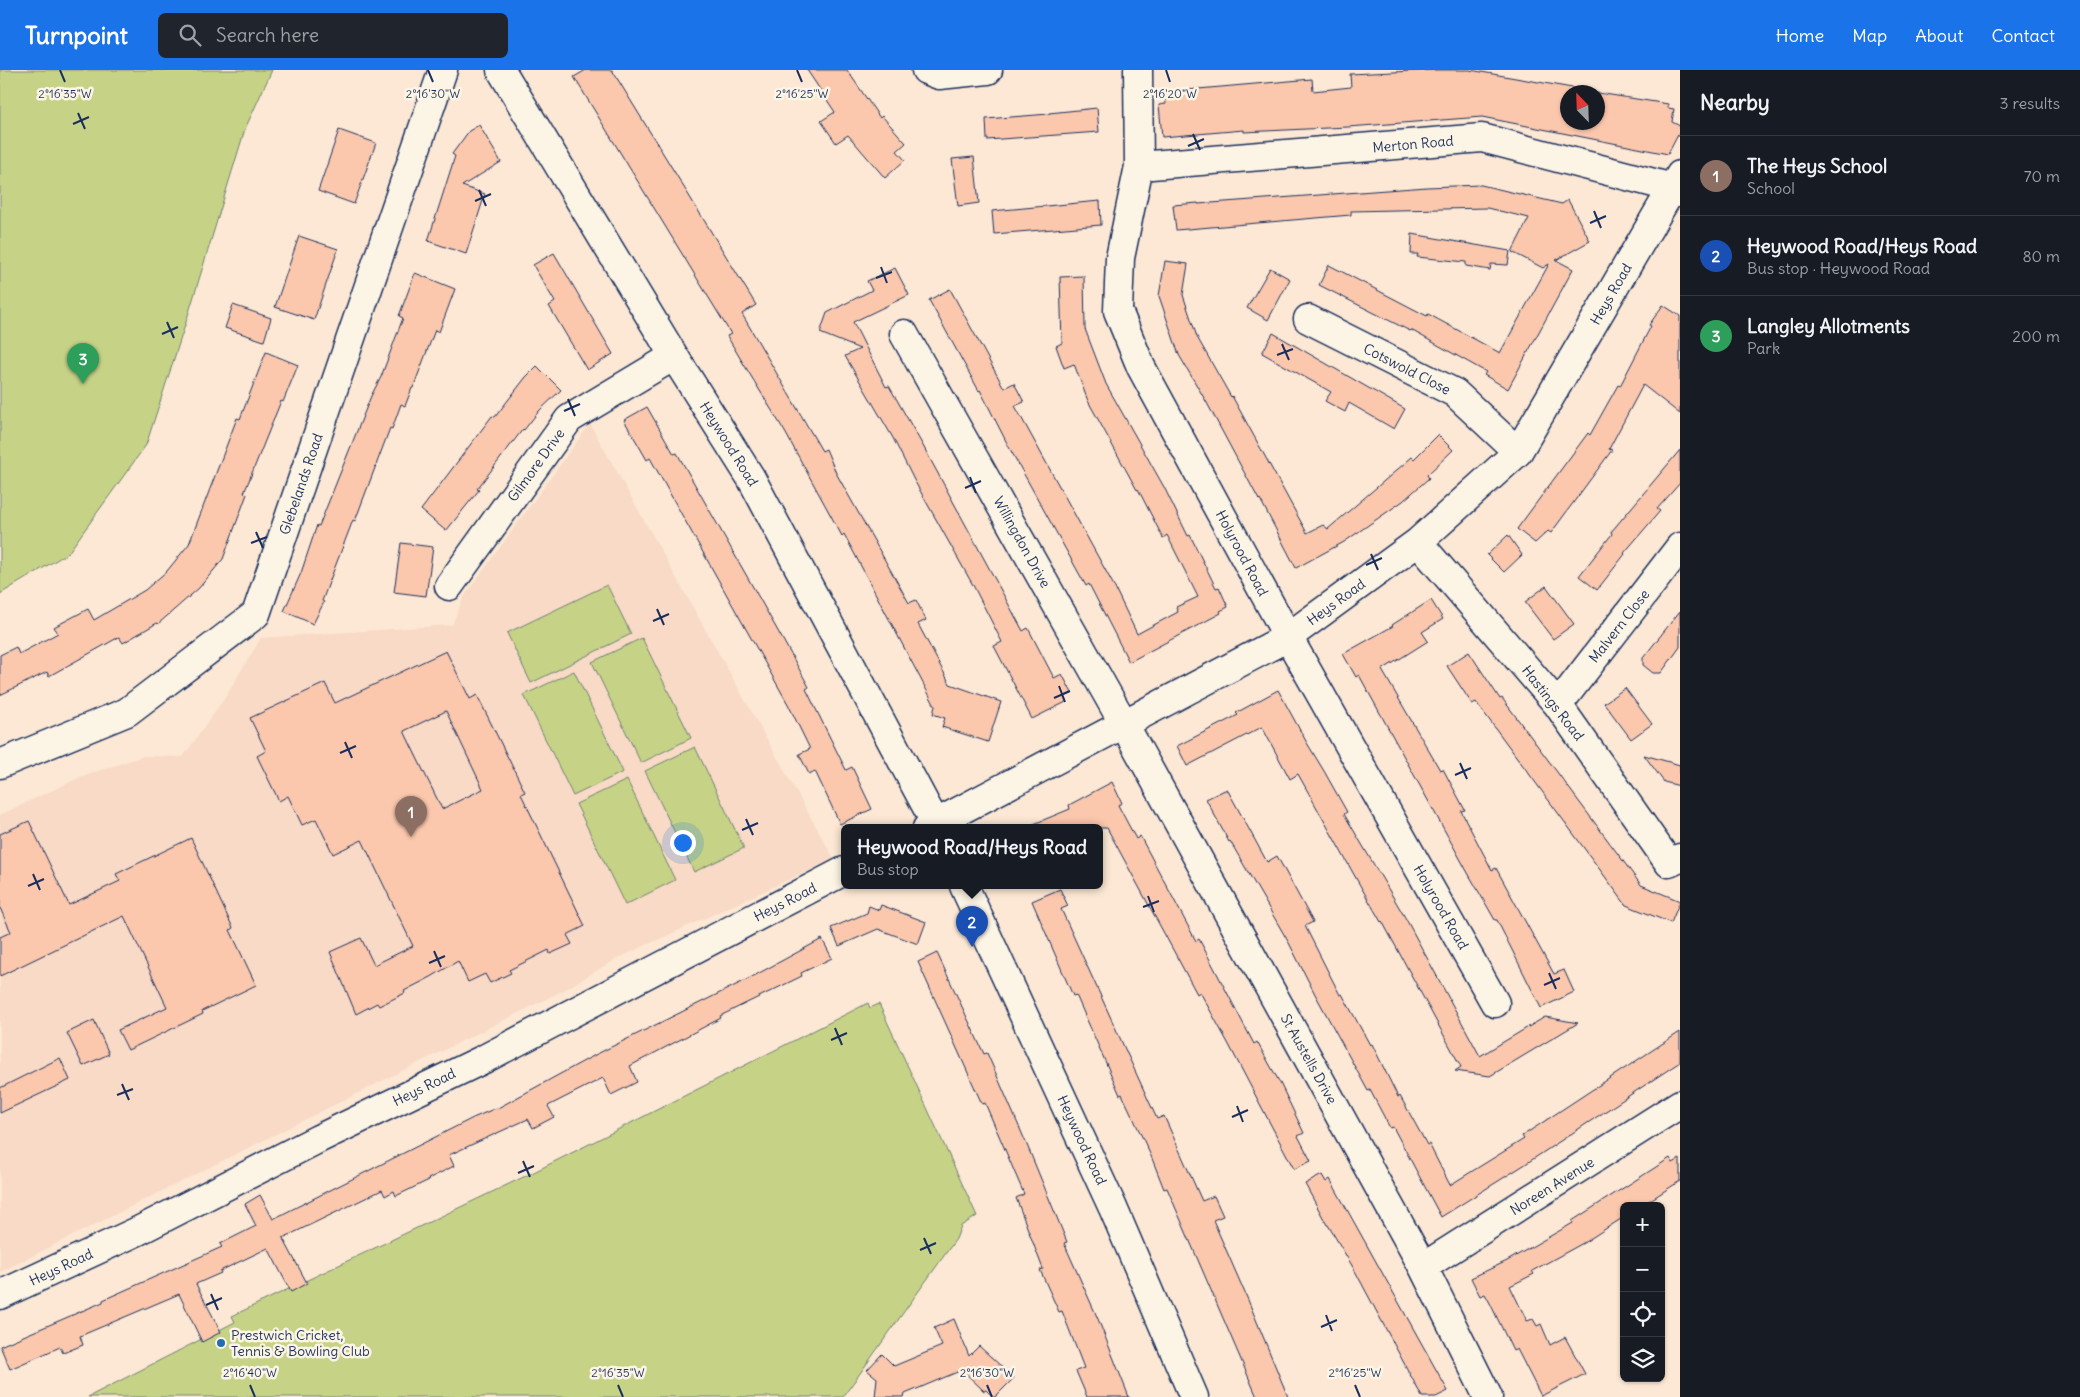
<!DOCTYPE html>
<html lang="en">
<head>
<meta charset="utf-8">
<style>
  :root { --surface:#171b24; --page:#20242c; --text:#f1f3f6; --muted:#9ea1a6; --line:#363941; --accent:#1a73e8 }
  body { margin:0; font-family:Delius,sans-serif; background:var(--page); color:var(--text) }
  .controls { position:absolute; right:15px; bottom:15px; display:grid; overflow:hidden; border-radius:8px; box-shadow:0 1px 4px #0004 }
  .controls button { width:45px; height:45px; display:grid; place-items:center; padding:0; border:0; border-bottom:1px solid var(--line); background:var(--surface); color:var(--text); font:25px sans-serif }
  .compass { position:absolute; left:1560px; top:15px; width:45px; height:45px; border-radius:50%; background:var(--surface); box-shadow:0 1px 4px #0004; rotate:337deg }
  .you { position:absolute; left:682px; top:772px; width:18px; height:18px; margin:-12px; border:4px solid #fff; border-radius:50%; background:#1a73e8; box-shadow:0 0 0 8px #1a73e833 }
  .badge { display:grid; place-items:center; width:32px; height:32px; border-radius:50%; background:var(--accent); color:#fff; font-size:16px; font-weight:700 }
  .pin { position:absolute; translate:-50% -41px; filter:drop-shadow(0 1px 2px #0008) }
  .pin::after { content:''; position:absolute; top:26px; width:18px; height:15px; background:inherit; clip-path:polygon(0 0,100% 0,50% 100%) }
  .popup { position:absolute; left:841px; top:754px; width:262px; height:65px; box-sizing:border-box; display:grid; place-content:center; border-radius:8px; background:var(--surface); filter:drop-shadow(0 1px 4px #0005); font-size:16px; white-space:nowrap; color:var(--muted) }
  .popup b { font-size:19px; color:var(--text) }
  .popup::after { content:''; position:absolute; left:50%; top:100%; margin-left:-10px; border:10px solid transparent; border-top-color:var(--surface) }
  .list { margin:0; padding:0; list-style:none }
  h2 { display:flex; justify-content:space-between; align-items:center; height:65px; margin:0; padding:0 20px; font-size:21px }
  h2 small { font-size:16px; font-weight:400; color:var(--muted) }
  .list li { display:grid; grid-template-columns:32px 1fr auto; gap:15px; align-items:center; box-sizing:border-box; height:80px; padding:0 20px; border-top:1px solid var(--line) }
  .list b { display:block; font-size:19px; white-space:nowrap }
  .list p { margin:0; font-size:16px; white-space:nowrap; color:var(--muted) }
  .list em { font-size:16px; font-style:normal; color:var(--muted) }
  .icon { flex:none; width:28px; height:28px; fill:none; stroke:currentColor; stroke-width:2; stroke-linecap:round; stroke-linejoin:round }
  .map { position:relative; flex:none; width:1680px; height:1327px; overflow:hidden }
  header { display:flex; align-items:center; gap:30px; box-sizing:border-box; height:70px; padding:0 25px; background:var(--accent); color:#fff }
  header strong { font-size:24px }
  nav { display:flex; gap:28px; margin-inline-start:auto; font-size:18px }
  .search { width:350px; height:45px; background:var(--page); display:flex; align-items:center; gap:12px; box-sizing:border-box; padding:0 18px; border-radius:8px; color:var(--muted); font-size:19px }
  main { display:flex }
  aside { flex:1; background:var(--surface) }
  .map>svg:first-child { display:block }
  .built { fill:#f8dac6 }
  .green { fill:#c6d387; stroke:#708172 }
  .building { fill:#fcc8ad; stroke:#1b2f5e; fill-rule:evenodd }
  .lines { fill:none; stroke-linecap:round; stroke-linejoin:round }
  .minor-casing { stroke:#1b2f5e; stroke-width:31 }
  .minor { stroke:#fcf5e5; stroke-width:28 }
  .ticks { fill:none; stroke:#1b2f5e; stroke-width:2 }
  .poi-dot { fill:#1f6fb2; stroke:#fcf5e5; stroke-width:2 }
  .labels { text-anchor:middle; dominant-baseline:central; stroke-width:5; stroke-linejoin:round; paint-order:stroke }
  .street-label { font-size:14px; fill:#1b2f5e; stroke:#fcf5e5 }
  .poi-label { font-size:14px; fill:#1b2f5e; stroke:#fcf5e5; text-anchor:start }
  .ticks-label { font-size:12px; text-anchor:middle; fill:#1b2f5e; stroke:#fcf5e5; stroke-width:5; stroke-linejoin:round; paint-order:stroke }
</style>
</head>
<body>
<header>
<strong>Turnpoint</strong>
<div class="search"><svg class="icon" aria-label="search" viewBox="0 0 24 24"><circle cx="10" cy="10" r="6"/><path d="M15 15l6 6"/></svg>Search here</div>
<nav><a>Home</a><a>Map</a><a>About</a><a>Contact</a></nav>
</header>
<main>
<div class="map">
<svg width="1680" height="1327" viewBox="0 0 1680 1327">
  <rect width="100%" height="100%" fill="#fce8d4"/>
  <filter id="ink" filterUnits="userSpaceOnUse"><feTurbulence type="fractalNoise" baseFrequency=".02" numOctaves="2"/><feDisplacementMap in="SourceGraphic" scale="10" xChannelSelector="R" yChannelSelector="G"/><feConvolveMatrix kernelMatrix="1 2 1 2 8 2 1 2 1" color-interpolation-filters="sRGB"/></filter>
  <g filter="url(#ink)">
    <!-- built -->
    <path class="built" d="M590,354L834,789L618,888L564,920L0,1202V745L83,706L144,686L183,687L225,628L261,568L452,555L464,527Z"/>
    <!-- green -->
    <path class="green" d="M0,0H272L245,59L186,252L146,375L68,483L0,524Z
      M607,515L631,564L531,613L507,563Z
      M642,568L691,668L641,693L592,592Z
      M574,601L623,702L573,726L524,625Z
      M695,677L744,778L694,802L645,701Z
      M627,710L675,810L625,835L576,734Z
      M868,933L870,938L879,934L977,1146L961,1156L956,1169L843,1327H88L235,1252L232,1246L532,1103Z"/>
    <!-- building -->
    <path class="building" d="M586,0H612L756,235L742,244L822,381L826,379L836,403L909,533L916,530L926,550L918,554L950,614L1001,632L988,672L942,657L945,648L933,644L935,636L844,464L842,466L785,362L740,288L727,266L731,264L574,7Z
      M807,0H847L880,48L882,46L906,73L897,81L905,90L885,108L848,65L836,73L821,51L835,42Z
      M1436,0H1470L1595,22H1568V52H1598V23L1668,34V38L1674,39L1672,52L1680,56V61L1668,84L1482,47L1348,57L1244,62V60L1162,67L1159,35L1166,34L1164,22L1312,9L1313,21L1351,17L1350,4Z
      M1097,38L1099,62L987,70L986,49L1049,44V43Z
      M479,55L501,92L462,116L485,124L466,184L428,171L455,86L452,84L469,61Z
      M339,60L376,73L354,134L318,121Z
      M974,87L979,133L958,136L952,89Z
      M1481,115L1562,134L1568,130L1590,171L1556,190L1573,199L1508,319L1484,305L1486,302L1411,260L1410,261L1319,215L1329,195L1427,246L1428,244L1500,283L1549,194L1543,198L1512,182L1529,148L1487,138L1351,141V145L1176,160L1173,135L1198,133V134L1427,117Z
      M1100,131L1101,155L994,164L992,141Z
      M1412,164L1510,181L1508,195L1491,194L1490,200L1466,196V192L1417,187L1418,184H1411Z
      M299,166L338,179L314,250L275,237Z
      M554,183L613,284L587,300L549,236L555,232L533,195Z
      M1165,191L1188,194L1183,225L1197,267L1231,327L1232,326L1307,463L1323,455L1328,459L1412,387L1414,389L1438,365L1453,380L1427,405L1429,408L1403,431L1344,472L1296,498L1260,429L1259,430L1207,333L1179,285L1159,226Z
      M895,198L909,225L853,252L886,317L889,316L922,374L1023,561L1028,558L1054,608L1062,604L1072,623L1064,627L1066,632L1032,649L994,576L1002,572L974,517L914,410L893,368L845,286L860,279L820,263L827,243L872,220L867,211Z
      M1270,198L1290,209L1268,250L1247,238Z
      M415,203L455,219L439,262L435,260L413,318H412L405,336L401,334L392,359L390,358L355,451L353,450L322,531L324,532L313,554L284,541L301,503L317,455L319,456L371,326L381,307L403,248L399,246Z
      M1084,206L1085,259L1106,314L1164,417L1188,466L1190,465L1216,518L1219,517L1228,537L1220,541L1221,543L1129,592L1089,514L1086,516L1010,379L980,320L979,321L929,230L950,219L1004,318L1014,313L1024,332L1015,336L1113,514L1137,564L1178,542L1176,537L1198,527L1167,465L1163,468L1138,419L1137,420L1088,331L1074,294L1064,298L1056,276L1062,273L1060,207Z
      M233,235L271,248L264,271L225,258Z
      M1663,235L1680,246V344L1643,315L1609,379L1612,380L1551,463L1548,461L1535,473L1517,459L1588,363L1590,365L1618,315L1620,316L1651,256L1649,255Z
      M1273,263L1405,339L1394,359L1349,333L1345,342L1325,331L1331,322L1262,283Z
      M266,282L298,295L283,332L281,331L244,423L247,424L223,489L199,518L158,554L157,553L123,573L119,567L49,606L47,602L0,625V585L16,577L19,584L58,563L54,557L88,539L94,550L145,520L167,501L189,474L237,348L240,349Z
      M537,296L561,320L539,341L524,360L523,359L477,419L479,420L446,461L421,440L492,346L495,347L526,307Z
      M647,337L674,384L677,383L783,570L809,617L806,619L846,700L852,697L872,739L840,754L815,701L809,704L799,684L810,679L788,634L650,388L647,390L624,350Z
      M1680,380V413L1657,439L1660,441L1624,483L1625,484L1597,520L1579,506L1612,464L1611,462Z
      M1508,465L1522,485L1504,502L1487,485Z
      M401,473L433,477L426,526L394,522Z
      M1546,516L1574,554L1553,569L1525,532Z
      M1431,530L1443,549L1422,562L1428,571L1382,600L1440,700L1443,699L1465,740L1461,741L1492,800L1496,798L1554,904L1564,900L1574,922L1541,938L1497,850H1495L1468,803L1359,605L1356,607L1343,584L1393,556L1392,555Z
      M1680,541V577L1661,603H1653L1643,595V588Z
      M446,581L470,629L477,625L525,722L521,724L585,856L567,865L572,874L550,884L549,880L509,900L511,903L490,913L485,904L468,912L458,891L431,907L404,921L405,923L379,936L377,933L356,944L330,882L361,868L374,895L413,876L362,770L333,784L316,749L302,755L288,726L279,731L257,686L266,681L250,648L325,613L335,633ZM446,641L483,719L442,739L404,661Z
      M1469,582L1500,629L1502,628L1641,815L1680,831L1671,853L1626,835L1476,632L1472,634L1447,596Z
      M1625,618L1652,654L1631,669L1604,633Z
      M1278,620L1307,673L1324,701L1347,742L1344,744L1406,849L1480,986L1545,947L1578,953L1490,1006L1455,1001L1461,997L1382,851L1381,852L1357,810L1298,704L1290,709L1262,657L1187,696L1177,676L1238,645L1236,643Z
      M1644,685L1680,695V716L1664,712Z
      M1112,712L1122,733L1118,735L1136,769L1140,766L1196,871L1199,869L1254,974L1257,972L1280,1013L1304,1063L1298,1066L1311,1091L1294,1099L1228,973L1200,922L1197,924L1107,758H1024L1070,739L1069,735Z
      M1227,719L1267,792L1277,786L1313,852L1305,856L1340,925L1342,924L1370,975L1372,974L1398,1027L1400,1026L1427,1075L1429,1074L1450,1115L1524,1069L1522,1066L1680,962V992L1524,1095L1441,1147L1393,1057L1390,1058L1370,1020L1368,1021L1315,924L1289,873L1230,771L1229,772L1206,729Z
      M29,751L69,835L120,811L116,804L191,768L233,858L230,860L256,915L202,941L203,944L128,980L118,960L167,937L124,846L0,906V867L11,862L0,838V764Z
      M1060,819L1068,836L1061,839L1157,1049L1164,1046L1202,1131L1214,1126L1223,1146L1213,1150L1248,1230L1288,1327H1257L1167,1118L1164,1119L1151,1086L1122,1024L1120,1025L1076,925L1073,926L1032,831Z
      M881,835L926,852L918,874L878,859L839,876L831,858L867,843L869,836L879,840Z
      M822,869L832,888L801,903L802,906L720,946L721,948L630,996L637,1012L611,1025L603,1008L548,1036L554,1047L533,1058L528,1049L449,1085L454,1096L428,1109L429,1110L396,1126L394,1121L385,1126L382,1120L283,1168L307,1213L291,1222L268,1178L220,1201L221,1203L196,1214L221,1262L202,1272L179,1224L80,1266L83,1275L63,1283L60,1277L10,1299L0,1276L103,1232V1230L222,1177L220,1174L256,1156L245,1134L260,1125L273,1149L473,1048L496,1038V1039L595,985L750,908Z
      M937,883L984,984L987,983L1027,1075L1067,1172L1064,1173L1098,1249L1129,1327H1087L1076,1301L1084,1298L1062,1241L1059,1242L1040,1200L1043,1199L1016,1128L1024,1124L985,1033L982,1034L918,892Z
      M94,950L109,984L83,996L67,963Z
      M60,988L70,1010L0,1043V1018Z
      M1670,1088L1673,1093L1680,1089V1111L1641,1136H1624V1147L1585,1172L1532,1201L1534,1204L1510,1216L1527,1251L1533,1249L1537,1256L1541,1254L1550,1275L1565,1267L1585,1304L1541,1326L1517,1279L1513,1281L1490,1233L1485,1224L1480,1226L1471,1208L1507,1191L1573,1153L1572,1151Z
      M1322,1105L1326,1112L1330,1109L1448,1321L1436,1327H1422L1354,1199L1328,1155H1327L1305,1114Z
      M954,1249L969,1286L979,1276L1014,1308L995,1327H993L986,1320L984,1321L962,1300L905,1324L904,1327H875L877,1308L867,1300L882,1284L894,1296L942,1276L934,1258Z"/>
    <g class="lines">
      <defs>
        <path id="minor" d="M501,0L674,286L751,408L938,758
          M926,0L939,5L988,0
          M1138,0L1139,96L1120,188L1118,241L1141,297L1288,567L1495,933
          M1139,96L1482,68L1673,118L1680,123
          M1308,249L1455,323L1518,382
          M904,264L1124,654L1423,1197L1488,1327
          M1418,472L1558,635L1669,793L1680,788
          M449,516L569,349L674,286
          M1558,635L1680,477
          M0,694L127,642L256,544L443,0
          M927,758L1288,567L1418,472L1518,382L1680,105
          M964,816L1113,1138L1194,1327
          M1423,1197L1680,1034
          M0,1225L138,1161L318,1069L484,989L844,801"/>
      </defs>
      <!-- minor casing -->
      <use href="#minor" class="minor-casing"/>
      <!-- minor -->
      <use href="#minor" class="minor"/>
    </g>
  </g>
  <!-- ticks -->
  <path class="ticks" d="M60,0L65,12M428,0L433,12M797,0L802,12M1166,0L1170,12M78,43L85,59M73,54L89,47M1193,64L1200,80M1188,76L1204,69M479,120L486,136M475,131L491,124M1594,141L1601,158M1590,153L1606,146M881,197L887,213M876,208L892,202M167,252L174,268M162,264L178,257M1282,274L1289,290M1277,285L1293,279M568,329L575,346M564,341L580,334M970,407L976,423M965,418L981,411M256,462L263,478M251,473L267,467M1371,484L1378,500M1366,495L1382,488M657,539L664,555M653,551L669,544M1059,616L1065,632M1054,628L1070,621M345,672L352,688M340,683L356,676M1460,693L1467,709M1455,705L1471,698M746,749L753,765M742,760L758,753M33,804L40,820M28,816L44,809M1148,826L1154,842M1143,837L1159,831M434,881L441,897M429,893L445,886M1549,903L1556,919M1544,915L1560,908M835,958L842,975M831,970L847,963M122,1014L129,1030M117,1025L133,1019M1237,1036L1243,1052M1232,1047L1248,1040M523,1091L530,1107M518,1103L534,1096M924,1168L931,1184M920,1180L936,1173M211,1224L218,1240M206,1235L222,1228M1326,1245L1332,1261M1321,1257L1337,1250M250,1315L255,1327M618,1315L623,1327M987,1315L992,1327M1355,1315L1360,1327"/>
  <!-- markers -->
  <circle class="poi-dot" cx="221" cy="1273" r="5"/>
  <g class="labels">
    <!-- street labels -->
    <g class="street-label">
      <text transform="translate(1413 74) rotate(-5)">Merton Road</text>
      <text transform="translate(1611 224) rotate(-60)">Heys Road</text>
      <text transform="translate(1407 299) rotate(27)">Cotswold Close</text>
      <text transform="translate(729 374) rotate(58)">Heywood Road</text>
      <text transform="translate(536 395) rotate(-54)">Gilmore Drive</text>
      <text transform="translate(301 414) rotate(-71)">Glebelands Road</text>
      <text transform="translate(1022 472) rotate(61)">Willingdon Drive</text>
      <text transform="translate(1242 483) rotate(62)">Holyrood Road</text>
      <text transform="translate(1336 532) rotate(-36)">Heys Road</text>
      <text transform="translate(1619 556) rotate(-52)">Malvern Close</text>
      <text transform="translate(1553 633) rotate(52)">Hastings Road</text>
      <text transform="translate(785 832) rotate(-27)">Heys Road</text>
      <text transform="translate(1441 837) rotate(60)">Holyrood Road</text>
      <text transform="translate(1309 989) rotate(61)">St Austells Drive</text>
      <text transform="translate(424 1017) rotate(-26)">Heys Road</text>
      <text transform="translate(1082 1070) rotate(65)">Heywood Road</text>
      <text transform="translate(1552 1116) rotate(-32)">Noreen Avenue</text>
      <text transform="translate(61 1197) rotate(-25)">Heys Road</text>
    </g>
    <!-- poi labels -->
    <g class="poi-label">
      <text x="231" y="1265">Prestwich Cricket,<tspan x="231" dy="16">Tennis &amp; Bowling Club</tspan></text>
    </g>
  </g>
  <g class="ticks-label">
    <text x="65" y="28">2°16'35"W</text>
    <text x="433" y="28">2°16'30"W</text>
    <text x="802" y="28">2°16'25"W</text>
    <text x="1170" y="28">2°16'20"W</text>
    <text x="250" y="1307">2°16'40"W</text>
    <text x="618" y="1307">2°16'35"W</text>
    <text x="987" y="1307">2°16'30"W</text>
    <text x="1355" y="1307">2°16'25"W</text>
  </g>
</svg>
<div class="controls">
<button>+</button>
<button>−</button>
<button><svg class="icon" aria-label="locate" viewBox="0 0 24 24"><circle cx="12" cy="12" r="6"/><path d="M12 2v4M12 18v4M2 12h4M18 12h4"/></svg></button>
<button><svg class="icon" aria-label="layers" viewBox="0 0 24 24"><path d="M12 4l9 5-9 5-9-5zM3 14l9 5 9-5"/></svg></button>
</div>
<svg class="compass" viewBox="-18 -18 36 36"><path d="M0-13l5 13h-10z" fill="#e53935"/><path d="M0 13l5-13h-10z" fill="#9ea1a6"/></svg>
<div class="you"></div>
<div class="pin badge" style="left:411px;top:767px;background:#8d6e63">1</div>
<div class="pin badge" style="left:972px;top:877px;background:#1a4fb4">2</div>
<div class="popup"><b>Heywood Road/Heys Road</b>Bus stop</div>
<div class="pin badge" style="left:83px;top:314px;background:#2e9e5b">3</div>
</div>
<aside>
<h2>Nearby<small>3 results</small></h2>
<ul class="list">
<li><span class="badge" style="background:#8d6e63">1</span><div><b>The Heys School</b><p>School</p></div><em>70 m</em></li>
<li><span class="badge" style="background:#1a4fb4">2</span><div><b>Heywood Road/Heys Road</b><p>Bus stop · Heywood Road</p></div><em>80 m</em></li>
<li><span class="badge" style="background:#2e9e5b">3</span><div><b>Langley Allotments</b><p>Park</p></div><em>200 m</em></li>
</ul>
</aside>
</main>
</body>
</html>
